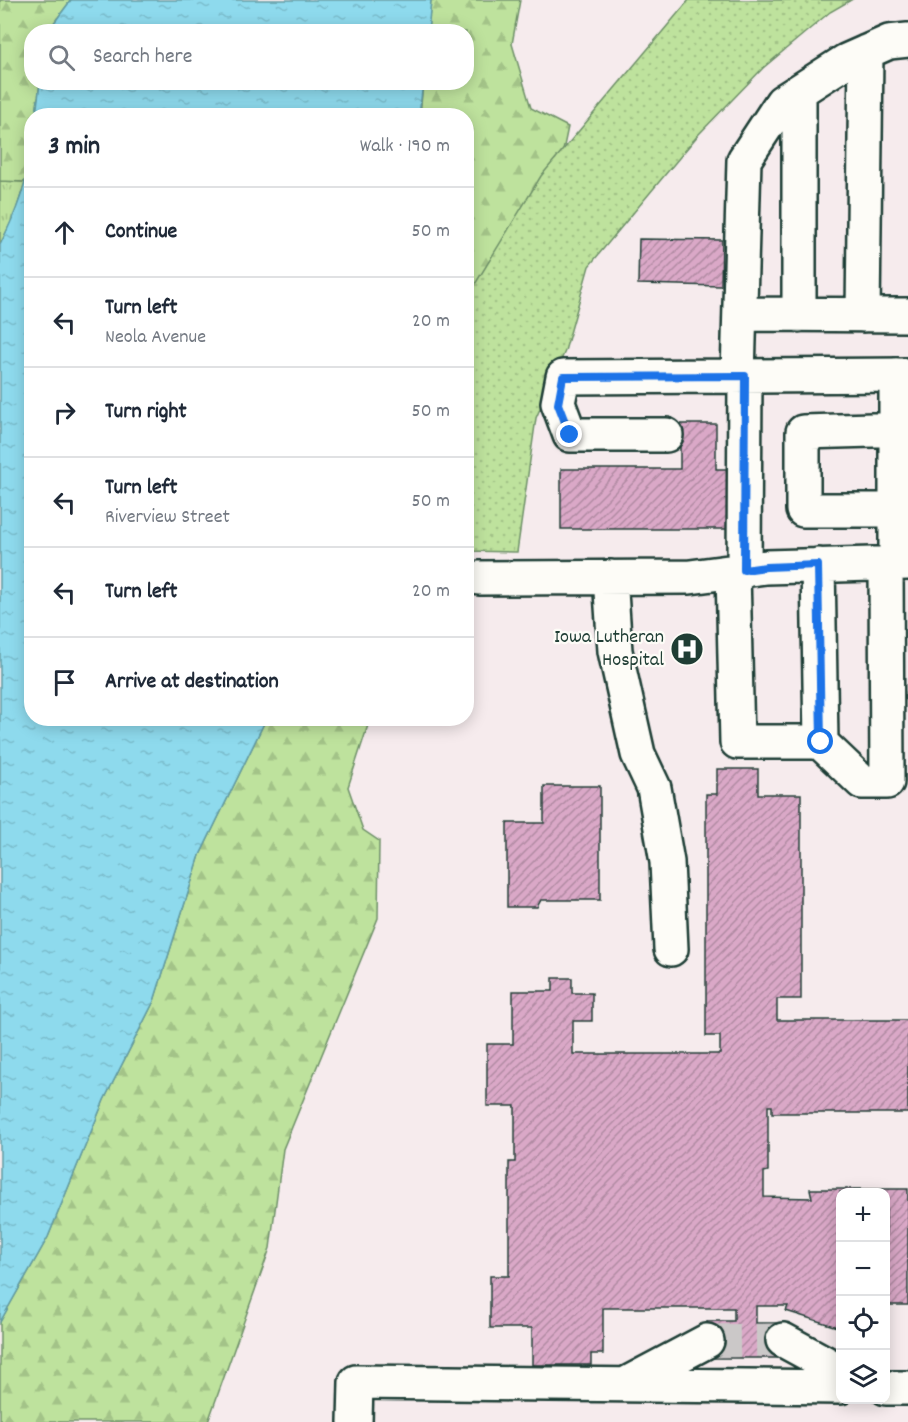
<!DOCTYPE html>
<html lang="en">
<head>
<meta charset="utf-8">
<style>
  :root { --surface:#fff; --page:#f6f6f7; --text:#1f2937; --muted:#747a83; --line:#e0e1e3 }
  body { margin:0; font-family:Dekko,sans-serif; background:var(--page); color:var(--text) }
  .controls { position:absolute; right:18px; bottom:18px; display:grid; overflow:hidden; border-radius:12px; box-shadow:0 3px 15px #0003 }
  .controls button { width:54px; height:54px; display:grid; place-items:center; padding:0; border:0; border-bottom:2px solid var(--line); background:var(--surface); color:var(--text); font:30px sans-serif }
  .stop { position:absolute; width:18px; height:18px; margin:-14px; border:4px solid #1a73e8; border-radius:50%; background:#fff }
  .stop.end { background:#1a73e8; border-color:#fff; box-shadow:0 2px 6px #0008 }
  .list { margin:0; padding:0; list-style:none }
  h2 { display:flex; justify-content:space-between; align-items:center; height:78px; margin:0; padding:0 24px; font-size:26px }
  h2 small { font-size:20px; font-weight:400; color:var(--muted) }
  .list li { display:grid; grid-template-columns:39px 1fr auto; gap:18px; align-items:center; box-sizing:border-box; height:90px; padding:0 24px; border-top:2px solid var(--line) }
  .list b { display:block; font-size:22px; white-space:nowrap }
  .list p { margin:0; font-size:20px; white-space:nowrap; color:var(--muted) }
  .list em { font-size:20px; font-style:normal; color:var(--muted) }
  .icon { flex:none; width:33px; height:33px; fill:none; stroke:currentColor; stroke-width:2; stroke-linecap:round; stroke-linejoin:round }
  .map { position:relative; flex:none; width:908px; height:1422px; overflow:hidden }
  .search { position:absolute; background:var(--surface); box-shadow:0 3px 15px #0003; left:24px; top:24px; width:450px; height:66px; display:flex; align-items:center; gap:15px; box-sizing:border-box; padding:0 21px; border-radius:24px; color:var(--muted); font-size:22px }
  .panel { position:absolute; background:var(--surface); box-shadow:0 3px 15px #0003; left:24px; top:108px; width:450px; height:618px; border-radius:24px }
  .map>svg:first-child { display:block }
  .grass { fill:url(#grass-tufts); stroke:#6e9068; stroke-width:1.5 }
  .forest { fill:url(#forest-firs); stroke:#6e9068; stroke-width:1.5 }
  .park { fill:url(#park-dots); stroke:#6e9068; stroke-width:1.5 }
  .water { fill:url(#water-ripples); stroke:#629ba3; stroke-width:1.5 }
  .building { fill:url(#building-hatch); stroke:#1f3d34; stroke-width:1.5 }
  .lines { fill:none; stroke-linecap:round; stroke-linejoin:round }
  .minor-tunnel { stroke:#cbc8c8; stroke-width:33; stroke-dasharray:33 16; stroke-linecap:butt }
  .minor-casing { stroke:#1f3d34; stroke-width:38 }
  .minor { stroke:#fdfcf7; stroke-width:33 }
  .route { stroke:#1a73e8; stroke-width:8 }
  .labels { text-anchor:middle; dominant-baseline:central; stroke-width:4.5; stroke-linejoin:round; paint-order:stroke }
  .poi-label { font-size:20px; fill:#1f3d34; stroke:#fdfcf7; text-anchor:end }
</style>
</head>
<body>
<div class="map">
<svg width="908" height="1422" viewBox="0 0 908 1422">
  <defs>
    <pattern id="grass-tufts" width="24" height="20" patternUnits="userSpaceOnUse" patternTransform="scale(1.5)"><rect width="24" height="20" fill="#bee29d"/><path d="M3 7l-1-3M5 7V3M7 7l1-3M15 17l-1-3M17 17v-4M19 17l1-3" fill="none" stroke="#a3c388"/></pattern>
    <pattern id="forest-firs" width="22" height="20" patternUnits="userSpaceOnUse" patternTransform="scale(1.5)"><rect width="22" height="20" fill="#bee29d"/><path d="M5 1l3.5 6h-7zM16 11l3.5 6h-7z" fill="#a3c388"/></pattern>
    <pattern id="park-dots" width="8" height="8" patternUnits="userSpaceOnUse" patternTransform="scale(1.5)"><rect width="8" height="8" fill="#bee29d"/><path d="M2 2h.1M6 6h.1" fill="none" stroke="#a3c388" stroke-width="1.8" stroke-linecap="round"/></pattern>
    <pattern id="water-ripples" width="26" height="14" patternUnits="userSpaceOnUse" patternTransform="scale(1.5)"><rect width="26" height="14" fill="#8edaed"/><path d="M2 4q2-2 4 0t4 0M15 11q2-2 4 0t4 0" fill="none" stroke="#7abccc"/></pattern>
    <pattern id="building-hatch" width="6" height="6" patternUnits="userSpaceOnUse" patternTransform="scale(1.5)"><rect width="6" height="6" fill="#daa8c7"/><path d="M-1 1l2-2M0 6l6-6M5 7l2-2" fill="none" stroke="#b08aa2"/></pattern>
  </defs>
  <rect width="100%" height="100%" fill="#f6ebed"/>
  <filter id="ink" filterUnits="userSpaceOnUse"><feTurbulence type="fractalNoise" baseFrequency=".0167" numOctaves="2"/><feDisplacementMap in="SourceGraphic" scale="12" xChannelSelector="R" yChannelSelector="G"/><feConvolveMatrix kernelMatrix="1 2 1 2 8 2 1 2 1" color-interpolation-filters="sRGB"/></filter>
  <g filter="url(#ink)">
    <!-- grass -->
    <path class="grass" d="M0,181L25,182L15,214L0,245Z"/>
    <!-- forest -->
    <path class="forest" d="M0,0H71L48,31L32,32V82L40,83L36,115L32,116L31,153L25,182L0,181Z
      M431,0H520L512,44L531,108L568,127L558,175L467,493L466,116H420L423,83L466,82V32L428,31Z
      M266,719H370L348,787L363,830L379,841L378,918L283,1149L270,1248L208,1422H0V1322L48,1237L104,1100L154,1001L200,855Z"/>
    <!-- park -->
    <path class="park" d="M689,0H851L830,12L763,68L699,134L589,266L565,351L536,418L517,552L467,551L466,299L541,176Z"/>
    <!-- water -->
    <path class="water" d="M71,0H431L428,31H48Z
      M40,83V82L423,83L419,115H36Z
      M31,153L32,718L266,719L200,855L154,1001L104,1100L48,1237L0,1322V245C15,215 27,185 31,153Z"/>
    <!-- building -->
    <path class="building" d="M639,239L722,240L721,286L638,284Z
      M680,424H716V469H735V529H561V469H680Z
      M717,769H758V794H801V999H777V1020H908V1113H772V1106H768V1171L764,1172V1197L812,1198L810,1189H908V1305H886V1192H840V1328L786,1311L788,1306H756V1323H783V1358H707V1321H734V1308H603V1354H591V1365H532V1328H490V1276H509V1162H515V1106H487V1044H513V991H553V978H572V993H592V1021H573V1054H720V1036H706V794H717Z
      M544,786H600V900H541L537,907H507V823H544Z"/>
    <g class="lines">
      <!-- minor-tunnel -->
      <path class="minor-tunnel" d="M707,1341L783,1340"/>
      <defs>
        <path id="minor" d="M799,92V315
          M740,314L908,315
          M863,315L866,52
          M738,376L744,160L782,102L846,61L889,42L908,40
          M908,429L803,432V510H908
          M666,435H570L558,403L563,377L908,375
          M896,564V375
          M744,571L745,376
          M733,572L737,742H821L818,565
          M610,577L615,651L638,754L654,788L667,862L671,949
          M479,578L690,577L766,567L908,563
          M820,742L862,782H887L886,564
          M783,1340L840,1371
          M626,1384L707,1341
          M886,1388H908
          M355,1422L356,1382L840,1387"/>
      </defs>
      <!-- minor casing -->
      <use href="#minor" class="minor-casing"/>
      <!-- minor -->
      <use href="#minor" class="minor"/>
    </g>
  </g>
  <g class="lines" filter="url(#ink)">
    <!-- route -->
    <path class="route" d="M570,435L558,404L563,377L745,376L744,570L766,567L818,565L821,742"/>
  </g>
  <!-- icons -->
  <defs>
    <symbol id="hospital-disc" viewBox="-11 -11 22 22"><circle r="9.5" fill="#1f3d34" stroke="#fdfcf7"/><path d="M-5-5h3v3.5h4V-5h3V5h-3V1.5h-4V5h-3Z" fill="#fff"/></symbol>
  </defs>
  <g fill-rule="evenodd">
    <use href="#hospital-disc" x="668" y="630" width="38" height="38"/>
  </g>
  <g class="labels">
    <!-- poi labels -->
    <g class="poi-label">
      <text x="664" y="638">Iowa Lutheran<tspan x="664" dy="23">Hospital</tspan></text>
    </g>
  </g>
</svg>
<div class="controls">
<button>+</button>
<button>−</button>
<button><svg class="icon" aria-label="locate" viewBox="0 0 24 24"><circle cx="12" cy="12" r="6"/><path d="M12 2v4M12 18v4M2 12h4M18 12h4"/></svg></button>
<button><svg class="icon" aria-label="layers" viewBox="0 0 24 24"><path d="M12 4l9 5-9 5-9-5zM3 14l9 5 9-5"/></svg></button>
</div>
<div class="stop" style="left:821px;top:742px"></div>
<div class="stop end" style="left:570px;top:435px"></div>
<div class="search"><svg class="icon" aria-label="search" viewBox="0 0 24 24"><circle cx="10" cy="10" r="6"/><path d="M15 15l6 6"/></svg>Search here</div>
<section class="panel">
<h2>3 min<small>Walk · 190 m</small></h2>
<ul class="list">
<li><svg class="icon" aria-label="ahead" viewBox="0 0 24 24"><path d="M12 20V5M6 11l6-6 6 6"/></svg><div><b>Continue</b></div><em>50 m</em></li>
<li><svg class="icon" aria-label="left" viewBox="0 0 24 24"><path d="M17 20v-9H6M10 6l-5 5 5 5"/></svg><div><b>Turn left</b><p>Neola Avenue</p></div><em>20 m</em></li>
<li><svg class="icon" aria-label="right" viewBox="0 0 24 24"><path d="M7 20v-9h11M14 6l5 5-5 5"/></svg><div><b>Turn right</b></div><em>50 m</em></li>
<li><svg class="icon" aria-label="left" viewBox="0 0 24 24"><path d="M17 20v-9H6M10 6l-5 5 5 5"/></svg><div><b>Turn left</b><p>Riverview Street</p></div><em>50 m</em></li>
<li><svg class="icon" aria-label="left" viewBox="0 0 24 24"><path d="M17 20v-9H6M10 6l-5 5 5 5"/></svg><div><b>Turn left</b></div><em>20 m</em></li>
<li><svg class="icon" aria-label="arrive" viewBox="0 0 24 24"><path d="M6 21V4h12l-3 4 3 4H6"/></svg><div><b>Arrive at destination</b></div></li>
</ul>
</section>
</div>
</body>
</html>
